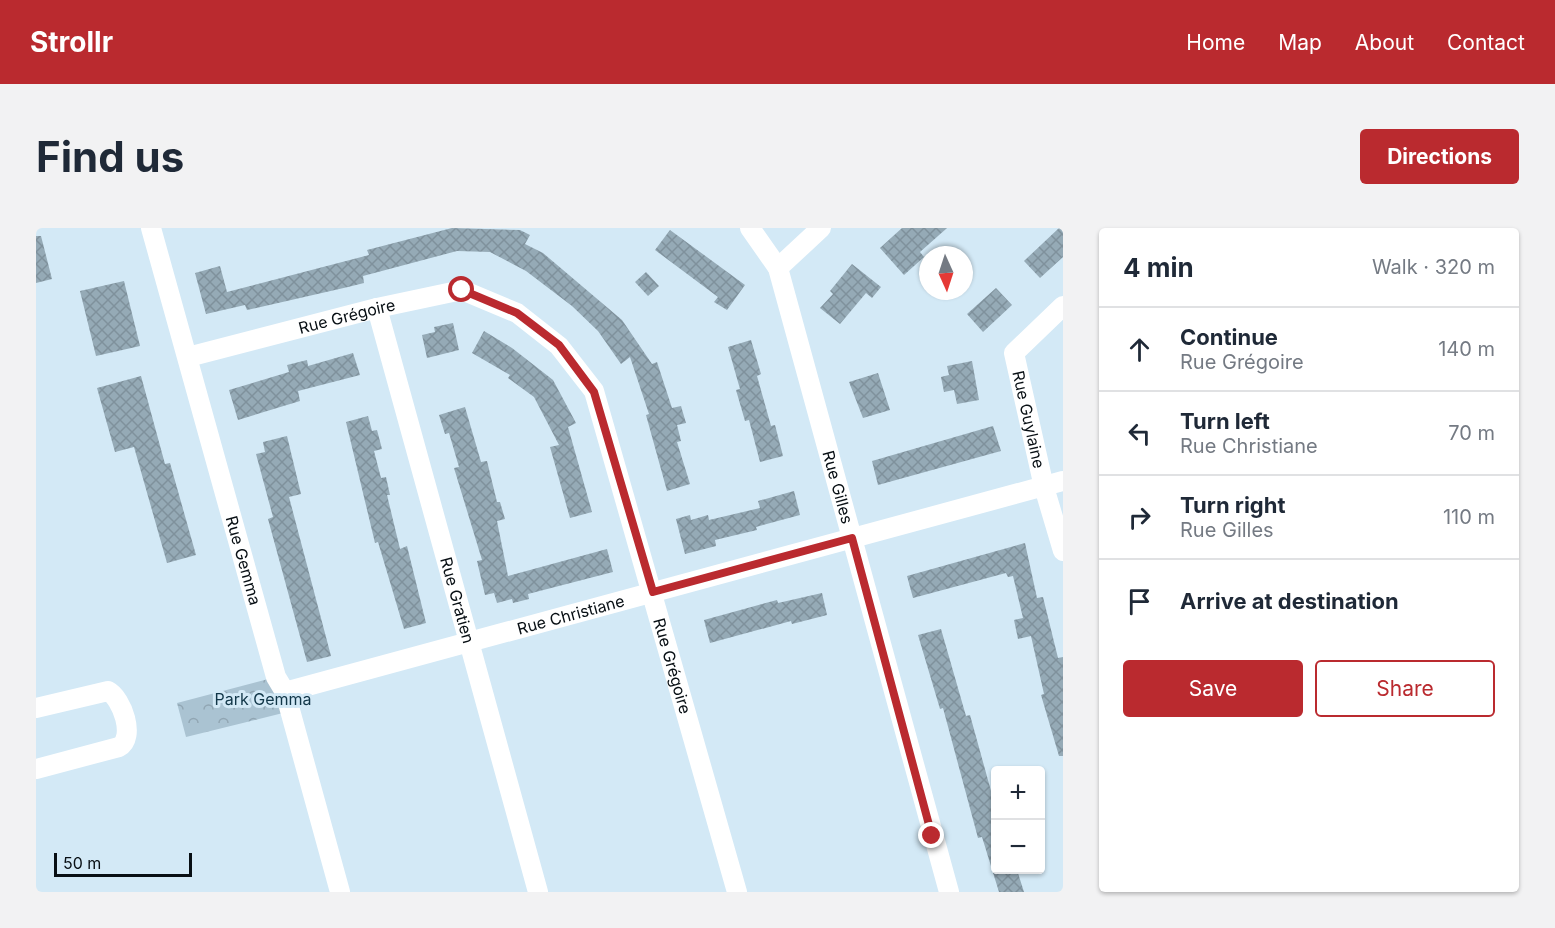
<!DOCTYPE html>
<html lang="en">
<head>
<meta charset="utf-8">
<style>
  :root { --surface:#fff; --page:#f2f2f3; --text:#1f2937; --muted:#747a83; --line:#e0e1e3; --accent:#ba2a2f }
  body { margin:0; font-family:Inter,sans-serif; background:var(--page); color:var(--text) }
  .controls { position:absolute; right:18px; bottom:18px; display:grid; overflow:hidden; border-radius:6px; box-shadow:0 2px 4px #0004 }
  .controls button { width:54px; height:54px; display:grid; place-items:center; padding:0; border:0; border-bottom:2px solid var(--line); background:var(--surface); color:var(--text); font:30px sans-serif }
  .compass { position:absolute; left:883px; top:18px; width:54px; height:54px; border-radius:50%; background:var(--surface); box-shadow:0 2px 4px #0004; rotate:177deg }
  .scale { position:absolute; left:18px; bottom:15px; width:138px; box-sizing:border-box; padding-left:6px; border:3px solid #080f14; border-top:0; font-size:16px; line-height:21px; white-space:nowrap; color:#080f14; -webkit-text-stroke:4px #d3e9f6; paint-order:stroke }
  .stop { position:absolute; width:18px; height:18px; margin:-14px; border:4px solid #ba2a2f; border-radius:50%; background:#fff }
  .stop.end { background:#ba2a2f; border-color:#fff; box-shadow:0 2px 6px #0008 }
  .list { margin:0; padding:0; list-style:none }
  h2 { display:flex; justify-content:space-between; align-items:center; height:78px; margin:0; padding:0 24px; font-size:26px }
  h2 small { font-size:20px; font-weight:400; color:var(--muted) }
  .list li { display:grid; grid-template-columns:39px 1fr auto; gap:18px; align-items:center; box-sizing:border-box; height:84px; padding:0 24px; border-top:2px solid var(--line) }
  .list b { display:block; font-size:22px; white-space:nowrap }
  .list p { margin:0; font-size:20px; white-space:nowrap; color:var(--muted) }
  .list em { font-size:20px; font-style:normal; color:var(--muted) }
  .actions { display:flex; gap:12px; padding:18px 24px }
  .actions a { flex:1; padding:14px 0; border:2px solid var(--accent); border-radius:6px; text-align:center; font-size:21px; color:var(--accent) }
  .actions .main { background:var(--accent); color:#fff }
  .icon { flex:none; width:33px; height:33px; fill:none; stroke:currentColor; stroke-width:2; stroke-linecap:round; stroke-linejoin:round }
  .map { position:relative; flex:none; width:1027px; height:664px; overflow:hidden; border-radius:6px }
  header { display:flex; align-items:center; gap:36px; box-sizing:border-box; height:84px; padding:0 30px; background:var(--accent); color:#fff }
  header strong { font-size:28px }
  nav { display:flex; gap:33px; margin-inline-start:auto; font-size:21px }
  .intro { display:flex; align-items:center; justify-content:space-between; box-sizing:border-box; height:144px; padding:0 36px }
  h1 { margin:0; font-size:42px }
  .button { padding:15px 27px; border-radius:6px; background:var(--accent); color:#fff; font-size:21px; font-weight:700 }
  main { display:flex; gap:36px; padding:0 36px }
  aside { flex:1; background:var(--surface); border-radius:6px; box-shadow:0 2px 4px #0004 }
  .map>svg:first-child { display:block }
  .park { fill:url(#park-crowns) }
  .building { fill:url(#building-cross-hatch) }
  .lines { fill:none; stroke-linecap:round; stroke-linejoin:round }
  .minor { stroke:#fff; stroke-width:20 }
  .route { stroke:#ba2a2f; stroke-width:8 }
  .labels { text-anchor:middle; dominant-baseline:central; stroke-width:6; stroke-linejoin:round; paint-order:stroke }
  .street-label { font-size:16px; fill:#080f14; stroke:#d3e9f6 }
  .park-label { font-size:16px; fill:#113648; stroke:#d3e9f6 }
</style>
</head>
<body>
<header>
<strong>Strollr</strong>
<nav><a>Home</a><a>Map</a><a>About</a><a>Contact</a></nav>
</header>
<div class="intro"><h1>Find us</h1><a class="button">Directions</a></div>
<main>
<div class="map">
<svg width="1027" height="664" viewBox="0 0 1027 664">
  <defs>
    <pattern id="park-crowns" width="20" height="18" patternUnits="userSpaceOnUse" patternTransform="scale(1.5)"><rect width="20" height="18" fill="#aac3d2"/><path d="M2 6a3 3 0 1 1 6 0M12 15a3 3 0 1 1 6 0" fill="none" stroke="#91a6b3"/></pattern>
    <pattern id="building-cross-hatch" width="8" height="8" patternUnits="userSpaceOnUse" patternTransform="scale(1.5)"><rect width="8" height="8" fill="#95aab6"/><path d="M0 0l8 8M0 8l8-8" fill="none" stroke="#7f919c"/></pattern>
  </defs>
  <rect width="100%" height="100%" fill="#d3e9f6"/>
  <!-- park -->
  <path class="park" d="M240,449L255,483L150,509L141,475Z"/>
  <!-- building -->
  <path class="building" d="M416,0L484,2L494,7L489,16L507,25L586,92L616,136L621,134L636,180L645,178L650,195L641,197L645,213L641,214L654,256L631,263L610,187L613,186L594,129L585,136L562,103L536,78L490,43L454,24L421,23L327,48L328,55L312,59L211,82L209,77L170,86L159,45L184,38L191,64L333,27L331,22Z
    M866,0H911L884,24L888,29L868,47L844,20Z
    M1023,0H1027V29L1004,50L988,33Z
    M634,2L709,57L691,82L678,74L682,69L619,22Z
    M0,8H5L16,51L0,55Z
    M816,36L845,59L836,70L830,65L804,96L784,80L797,66L794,63Z
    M610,44L623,58L612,68L599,54Z
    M88,53L104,118L60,128L44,63Z
    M960,60L976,77L947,104L931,86Z
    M417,95L423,122L391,130L386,107L399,104L398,99Z
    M448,103L476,120L517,152L540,195L532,199L556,284L534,290L514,219L523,217L498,169L472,150L474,147L436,125Z
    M715,112L725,146L721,148L735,198L739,197L747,228L724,234L713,192L709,193L700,162L704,161L692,119Z
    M317,125L324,147L262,163L264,173L202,192L193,162L253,144L251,137L271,132L272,138Z
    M936,133L943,172L921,176L918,162L908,164L905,149L913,147L911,138Z
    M842,145L854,182L827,190L813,154Z
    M105,148L129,236L134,235L160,327L131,335L98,219L79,224L61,160Z
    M429,179L445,234L451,233L461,274H464L469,291L461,293L472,348L571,321L577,344L492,366L493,371L477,375L476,371L461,375L458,365L449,367L441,333L446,332L418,240L423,239L413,205L409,206L403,187Z
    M332,188L336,203L341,202L346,221L338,223L345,250L350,249L354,267H351L364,321L371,318L390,395L368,401L342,314L339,315L310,194Z
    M957,198L965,223L842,257L836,233Z
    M251,208L265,266L253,269L295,428L271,434L232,291L237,289L220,226L229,224L227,214Z
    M758,263L764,287L720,299L721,302L679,312L680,318L649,326L640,291L654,287L655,292L672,287L673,292L724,280L722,273Z
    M989,315L1001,370L1007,369L1022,430L1027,429V528H1023L1005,467L1008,466L995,408L982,411L978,392L987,390L977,348L972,349L970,345L877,370L871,348Z
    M786,365L791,387L756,396L755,393L674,415L668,392L741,372L742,375Z
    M905,401L930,488L934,487L960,581V642H981L988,664H963L946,609L942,610L907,480L904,481L882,407Z"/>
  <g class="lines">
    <!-- minor -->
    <g class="minor">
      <path id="s1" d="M115,0L240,449L249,464L304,664"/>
      <path id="s2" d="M714,0L742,40L913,664"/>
      <path d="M742,40L785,0"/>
      <path id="s3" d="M1027,78L978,125L1008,259L1027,323"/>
      <path id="s4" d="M341,80L502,664"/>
      <path id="s5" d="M152,129L341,80L426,62L481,85L523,118L558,163L701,664"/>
      <path id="s6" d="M249,464L1027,253"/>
      <path d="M0,480L72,463C86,470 100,510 83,519L0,541"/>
    </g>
  </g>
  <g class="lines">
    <!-- route -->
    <path class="route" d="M426,62L481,85L523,117L558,164L617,364L816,310L896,608"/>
  </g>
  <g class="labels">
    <!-- street labels -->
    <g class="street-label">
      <text stroke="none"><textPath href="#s5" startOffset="164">Rue Grégoire</textPath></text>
      <text stroke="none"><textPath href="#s3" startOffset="136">Rue Guylaine</textPath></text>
      <text stroke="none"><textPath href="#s2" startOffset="276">Rue Gilles</textPath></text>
      <text stroke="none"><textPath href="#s1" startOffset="345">Rue Gemma</textPath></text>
      <text stroke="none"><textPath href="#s4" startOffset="303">Rue Gratien</textPath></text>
      <text stroke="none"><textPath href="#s6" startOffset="296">Rue Christiane</textPath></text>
      <text stroke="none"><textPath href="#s5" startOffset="738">Rue Grégoire</textPath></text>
    </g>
    <!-- park labels -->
    <g class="park-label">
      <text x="227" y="471">Park Gemma</text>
    </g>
  </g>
</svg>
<div class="controls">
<button>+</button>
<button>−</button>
</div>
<svg class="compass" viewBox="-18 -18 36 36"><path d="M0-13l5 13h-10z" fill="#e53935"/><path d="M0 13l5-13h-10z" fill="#747a83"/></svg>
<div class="scale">50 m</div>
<div class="stop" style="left:426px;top:62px"></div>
<div class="stop end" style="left:896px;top:608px"></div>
</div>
<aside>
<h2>4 min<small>Walk · 320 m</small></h2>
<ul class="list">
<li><svg class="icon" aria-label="ahead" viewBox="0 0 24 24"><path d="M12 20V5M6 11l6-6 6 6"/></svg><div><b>Continue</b><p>Rue Grégoire</p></div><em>140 m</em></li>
<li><svg class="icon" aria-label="left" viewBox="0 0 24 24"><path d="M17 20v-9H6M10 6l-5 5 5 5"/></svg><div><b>Turn left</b><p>Rue Christiane</p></div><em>70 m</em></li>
<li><svg class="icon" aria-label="right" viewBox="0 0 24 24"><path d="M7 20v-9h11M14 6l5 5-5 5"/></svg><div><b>Turn right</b><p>Rue Gilles</p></div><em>110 m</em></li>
<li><svg class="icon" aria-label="arrive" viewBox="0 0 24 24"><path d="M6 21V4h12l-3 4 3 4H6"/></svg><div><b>Arrive at destination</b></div></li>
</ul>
<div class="actions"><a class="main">Save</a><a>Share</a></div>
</aside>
</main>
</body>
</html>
